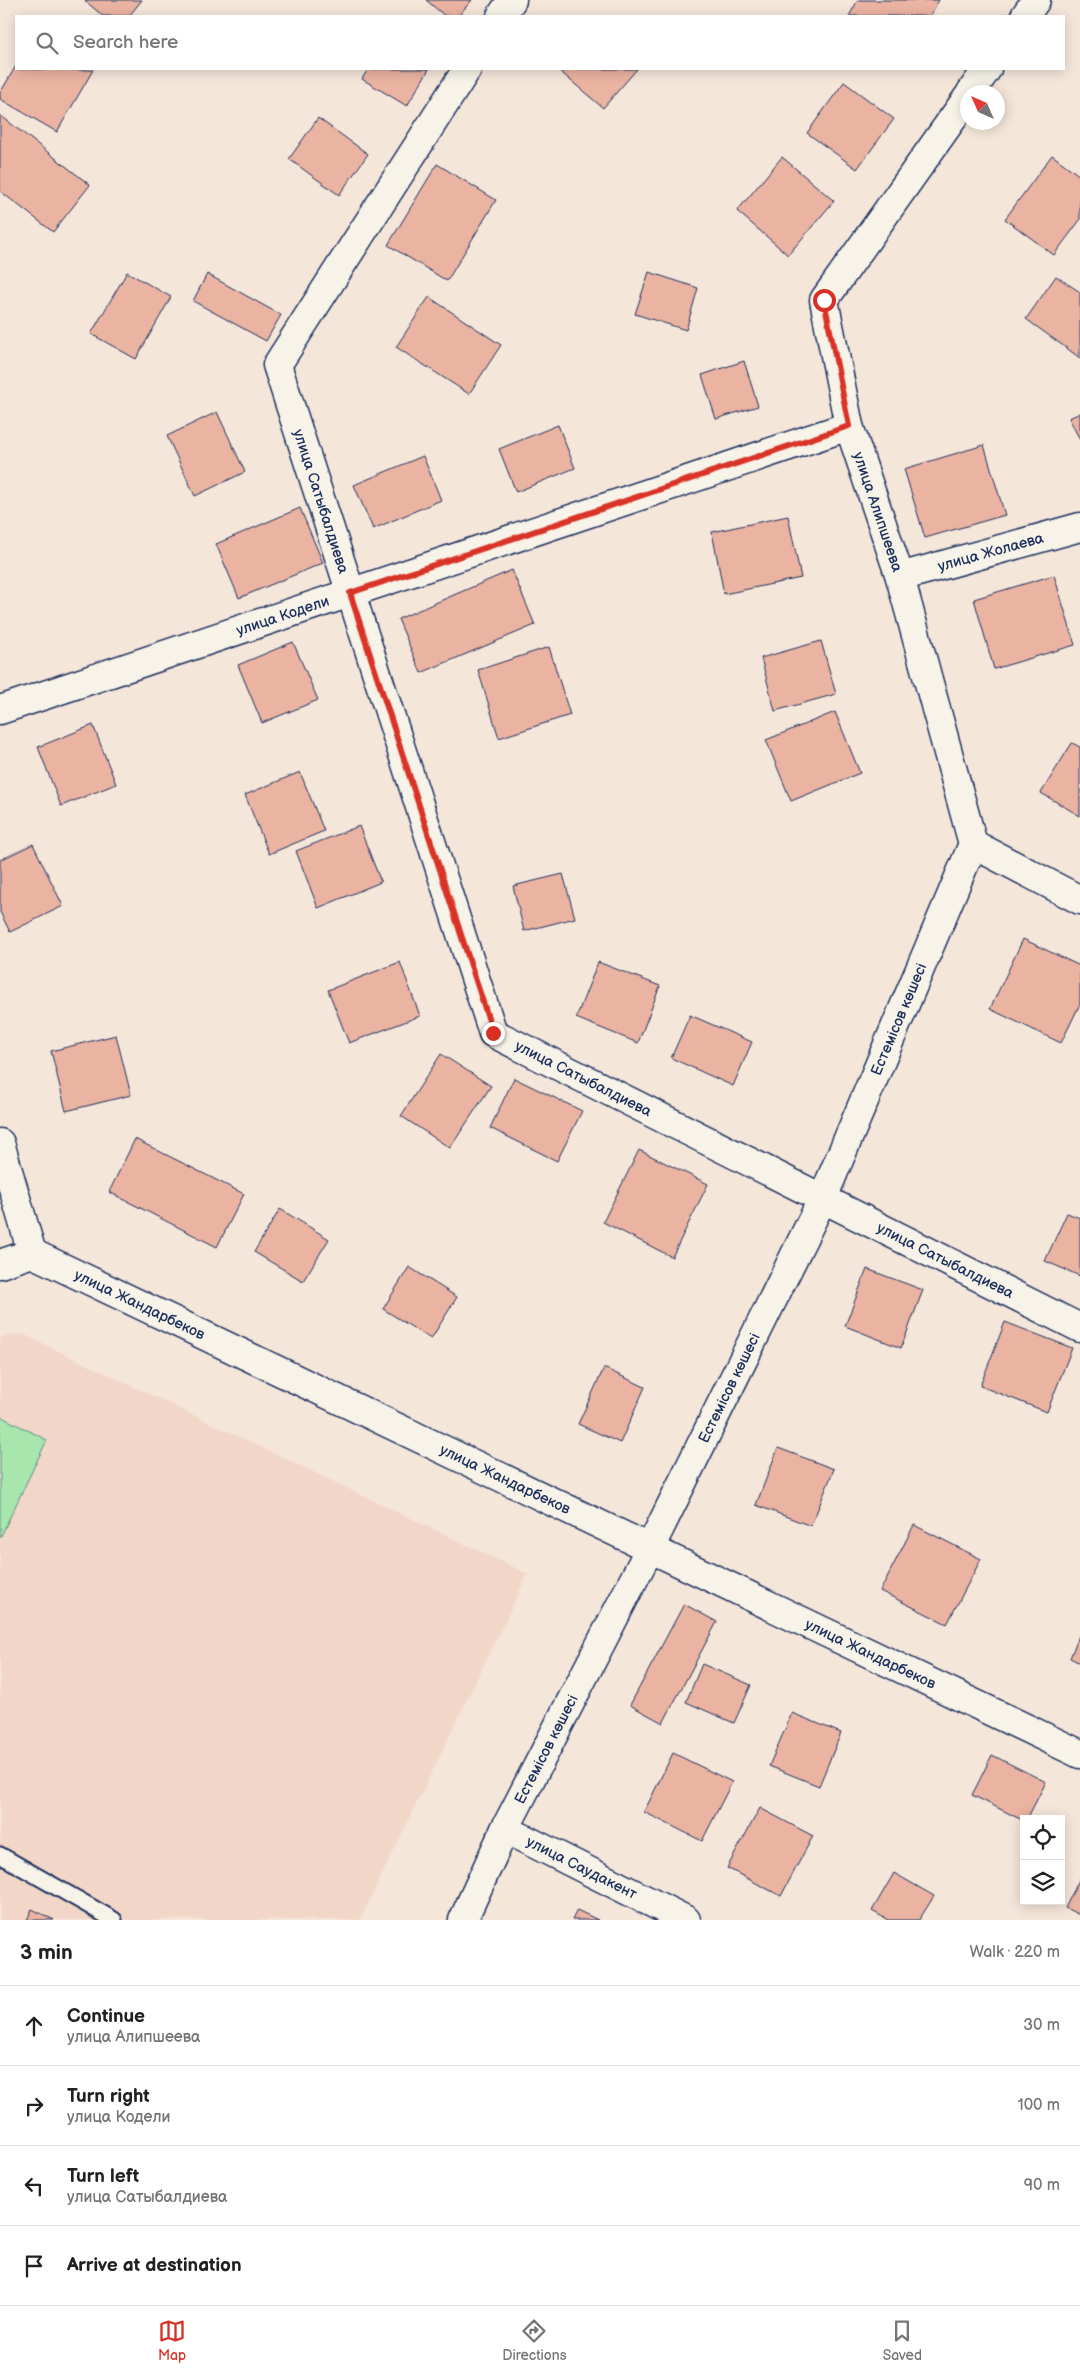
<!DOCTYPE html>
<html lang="en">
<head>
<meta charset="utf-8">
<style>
  :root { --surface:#fff; --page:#f2f2f2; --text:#202124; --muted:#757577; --line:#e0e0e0; --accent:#d93025 }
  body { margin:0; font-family:"Balsamiq Sans",sans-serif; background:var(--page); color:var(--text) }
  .controls { position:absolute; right:15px; bottom:15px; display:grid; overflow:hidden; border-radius:0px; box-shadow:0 2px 12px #0003 }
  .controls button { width:45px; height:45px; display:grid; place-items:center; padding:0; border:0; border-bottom:1px solid var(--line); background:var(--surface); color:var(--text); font:25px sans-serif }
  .compass { position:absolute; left:960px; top:85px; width:45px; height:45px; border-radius:50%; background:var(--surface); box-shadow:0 2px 12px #0003; rotate:315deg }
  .stop { position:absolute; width:15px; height:15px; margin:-11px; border:4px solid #d93025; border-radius:50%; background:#fff }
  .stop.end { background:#d93025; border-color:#fff; box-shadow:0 1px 5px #0008 }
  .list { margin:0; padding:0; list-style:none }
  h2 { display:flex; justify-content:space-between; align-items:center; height:65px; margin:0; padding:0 20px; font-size:21px }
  h2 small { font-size:16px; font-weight:400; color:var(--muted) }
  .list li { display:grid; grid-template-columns:32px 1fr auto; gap:15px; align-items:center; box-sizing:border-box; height:80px; padding:0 20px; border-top:1px solid var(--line) }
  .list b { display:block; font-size:19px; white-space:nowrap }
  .list p { margin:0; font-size:16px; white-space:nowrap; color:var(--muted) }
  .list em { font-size:16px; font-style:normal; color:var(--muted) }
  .icon { flex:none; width:28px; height:28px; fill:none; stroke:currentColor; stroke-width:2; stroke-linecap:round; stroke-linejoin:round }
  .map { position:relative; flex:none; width:1080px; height:1920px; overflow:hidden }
  .search { position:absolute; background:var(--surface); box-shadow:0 2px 12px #0003; left:15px; right:15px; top:15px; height:55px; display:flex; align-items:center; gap:12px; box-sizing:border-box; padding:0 18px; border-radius:0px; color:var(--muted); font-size:19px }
  .sheet { height:385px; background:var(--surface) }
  nav { display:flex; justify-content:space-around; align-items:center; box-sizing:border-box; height:70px; border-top:1px solid var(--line); background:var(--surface); font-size:14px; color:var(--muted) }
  nav a { display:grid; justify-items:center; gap:2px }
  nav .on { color:var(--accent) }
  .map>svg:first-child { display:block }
  .built { fill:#f2d7c9 }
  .green { fill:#a7e6ad; stroke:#618a86 }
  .building { fill:#ebb3a1; stroke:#1b2f5e }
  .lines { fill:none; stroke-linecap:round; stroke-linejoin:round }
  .service-casing { stroke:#1b2f5e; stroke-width:19 }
  .minor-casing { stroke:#1b2f5e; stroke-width:31 }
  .service { stroke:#f7f3e8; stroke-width:15 }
  .minor { stroke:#f7f3e8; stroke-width:28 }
  .route { stroke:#d93025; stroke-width:6 }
  .labels { text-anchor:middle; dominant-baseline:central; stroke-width:4; stroke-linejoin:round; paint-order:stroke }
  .street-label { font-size:15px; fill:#1b2f5e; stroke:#f7f3e8 }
</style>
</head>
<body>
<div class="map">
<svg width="1080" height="1920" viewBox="0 0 1080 1920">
  <rect width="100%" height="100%" fill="#f5e6da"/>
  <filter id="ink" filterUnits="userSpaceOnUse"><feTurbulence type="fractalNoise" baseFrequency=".02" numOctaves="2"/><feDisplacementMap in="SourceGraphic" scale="10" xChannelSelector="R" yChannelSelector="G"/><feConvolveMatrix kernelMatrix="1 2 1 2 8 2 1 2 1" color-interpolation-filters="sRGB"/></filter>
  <g filter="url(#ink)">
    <!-- built -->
    <path class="built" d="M23,1334L528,1574L360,1920H0V1337Z"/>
    <!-- green -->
    <path class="green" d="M0,1416L47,1440L0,1538Z"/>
    <!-- building -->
    <path class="building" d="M84,0H142L129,16H103Z
      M426,0H472L458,16H445Z
      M858,0H939L930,16H849Z
      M16,66V69L93,70L57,132L0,99V93Z
      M368,69H429L407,106L362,79Z
      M557,69H637L603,108Z
      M844,82L894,119L857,169L807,133Z
      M0,115L90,185L53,232L0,191Z
      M318,118L368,154L339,195L289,159Z
      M1052,155L1080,176V220L1054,255L1005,219Z
      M782,157L834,201L788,255L737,211Z
      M437,164L496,200L447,281L388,245Z
      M127,272L171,297L136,359L91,334Z
      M649,272L698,288L686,330L635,314Z
      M207,274L281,315L266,341L193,301Z
      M1056,276L1080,292V358L1026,319Z
      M429,297L501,345L469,394L396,347Z
      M744,361L758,406L716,419L702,375Z
      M217,412L245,472L195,496L167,436Z
      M1080,413V440L1069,418Z
      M558,425L575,468L516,492L499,449Z
      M984,445L1005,515L925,538L904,469Z
      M423,456L441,500L373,529L354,485Z
      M300,508L323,563L239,598L216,544Z
      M788,516L801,578L724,594L712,532Z
      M512,570L535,625L421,673L398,619Z
      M1054,575L1075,645L994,669L974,599Z
      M821,641L836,694L775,711L761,658Z
      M293,642L318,700L262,723L238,665Z
      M549,647L570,715L499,738L478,670Z
      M835,712L860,773L791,801L766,740Z
      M93,725L116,784L61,806L38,747Z
      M1072,743L1080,747V816L1041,793Z
      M300,772L324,831L269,854L245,795Z
      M359,826L381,882L318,908L296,851Z
      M33,844L63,906L10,932L0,912V860Z
      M563,874L575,918L524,931L513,886Z
      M1023,939L1080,966V1004L1061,1043L990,1009Z
      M400,962L420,1016L349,1043L328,990Z
      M598,962L660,986L638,1043L576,1018Z
      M690,1015L752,1042L733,1086L671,1058Z
      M116,1035L131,1095L66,1111L51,1051Z
      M441,1054L491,1086L450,1148L401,1116Z
      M514,1078L582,1111L557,1161L490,1128Z
      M135,1139L244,1194L217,1247L109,1192Z
      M639,1150L708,1184L672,1257L603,1222Z
      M280,1209L329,1239L303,1281L254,1252Z
      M1067,1213L1080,1218V1276L1045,1261Z
      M409,1267L457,1297L431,1339L383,1309Z
      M867,1269L923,1290L901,1348L845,1326Z
      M1005,1322L1072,1348L1047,1412L980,1386Z
      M604,1368L645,1387L620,1443L578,1424Z
      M778,1448L834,1469L811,1526L756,1505Z
      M914,1525L981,1559L947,1624L880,1591Z
      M684,1604L717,1622L663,1723L630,1705Z
      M1080,1633V1663L1070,1658Z
      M702,1664L751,1685L734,1723L686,1702Z
      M792,1713L841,1733L819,1786L769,1766Z
      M673,1753L732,1782L702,1841L644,1812Z
      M992,1755L1046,1782L1027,1819H1024V1821L972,1795Z
      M760,1808L813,1836L781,1896L727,1868Z
      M894,1873L934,1896L919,1920H888L872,1911Z
      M1080,1878V1915L1065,1908Z
      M32,1909L54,1920H27Z
      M577,1910L598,1920H572Z"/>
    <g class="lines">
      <defs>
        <path id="service" d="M0,1855L114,1920"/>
        <g id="minor">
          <path d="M501,16L512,0"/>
          <path d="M1025,16L1036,0"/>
          <path id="s1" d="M467,69L277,365L493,1033L1080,1328"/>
          <path d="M971,92L987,69"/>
          <path id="s2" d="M968,97L824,300L849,426L900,577L973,844L1080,900"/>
          <path id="s3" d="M900,577L1080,527"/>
          <path id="s4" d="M0,710L849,426"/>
          <path id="s5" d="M0,1143L32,1253L1080,1754"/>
          <path d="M0,1264L32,1253"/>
          <path id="s6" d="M505,1829L686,1920"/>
          <path id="s7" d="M463,1920L505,1829L650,1548L822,1200L973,844"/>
        </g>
      </defs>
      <!-- service casing -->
      <use href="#service" class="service-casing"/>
      <!-- minor casing -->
      <use href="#minor" class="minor-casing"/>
      <!-- service -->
      <use href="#service" class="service"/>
      <!-- minor -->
      <use href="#minor" class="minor"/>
    </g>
  </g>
  <g class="lines" filter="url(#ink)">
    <!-- route -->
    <path class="route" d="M493,1033L350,593L849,426L824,300"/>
  </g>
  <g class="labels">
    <!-- street labels -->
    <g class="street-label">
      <text stroke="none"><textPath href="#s1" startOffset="495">улица Сатыбалдиева</textPath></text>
      <text stroke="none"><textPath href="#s2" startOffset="468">улица Алипшеева</textPath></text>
      <text stroke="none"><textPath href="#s3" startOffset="94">улица Жолаева</textPath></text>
      <text stroke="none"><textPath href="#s4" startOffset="298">улица Кодели</textPath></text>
      <text stroke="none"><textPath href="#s7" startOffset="1001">Естемісов көшесі</textPath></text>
      <text stroke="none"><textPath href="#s1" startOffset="1155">улица Сатыбалдиева</textPath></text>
      <text stroke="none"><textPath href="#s1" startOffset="1560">улица Сатыбалдиева</textPath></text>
      <text stroke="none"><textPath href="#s5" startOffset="234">улица Жандарбеков</textPath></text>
      <text stroke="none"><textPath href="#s7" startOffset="595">Естемісов көшесі</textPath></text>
      <text stroke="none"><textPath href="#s5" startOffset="639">улица Жандарбеков</textPath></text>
      <text stroke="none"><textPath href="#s5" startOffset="1044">улица Жандарбеков</textPath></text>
      <text stroke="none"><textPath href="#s7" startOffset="190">Естемісов көшесі</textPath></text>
      <text stroke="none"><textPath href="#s6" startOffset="86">улица Саудакент</textPath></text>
    </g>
  </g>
</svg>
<div class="controls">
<button><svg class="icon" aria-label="locate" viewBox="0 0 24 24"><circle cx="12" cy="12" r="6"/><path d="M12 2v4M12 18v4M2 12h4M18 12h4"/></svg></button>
<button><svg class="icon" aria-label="layers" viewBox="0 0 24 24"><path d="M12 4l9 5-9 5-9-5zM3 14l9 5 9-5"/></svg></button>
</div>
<svg class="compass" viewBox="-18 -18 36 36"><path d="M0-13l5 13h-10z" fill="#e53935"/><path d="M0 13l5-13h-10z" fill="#757577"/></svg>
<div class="stop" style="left:824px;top:300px"></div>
<div class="stop end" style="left:493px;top:1033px"></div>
<div class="search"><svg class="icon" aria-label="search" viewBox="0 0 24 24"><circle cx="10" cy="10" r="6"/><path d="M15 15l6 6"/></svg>Search here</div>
</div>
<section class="sheet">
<h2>3 min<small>Walk · 220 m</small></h2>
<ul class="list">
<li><svg class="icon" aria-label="ahead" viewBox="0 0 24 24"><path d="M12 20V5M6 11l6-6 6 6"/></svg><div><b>Continue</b><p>улица Алипшеева</p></div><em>30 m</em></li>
<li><svg class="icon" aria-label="right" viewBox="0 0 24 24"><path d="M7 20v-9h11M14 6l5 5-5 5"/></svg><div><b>Turn right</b><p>улица Кодели</p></div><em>100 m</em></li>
<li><svg class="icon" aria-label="left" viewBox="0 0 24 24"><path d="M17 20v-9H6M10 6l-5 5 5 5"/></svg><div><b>Turn left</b><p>улица Сатыбалдиева</p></div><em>90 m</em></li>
<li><svg class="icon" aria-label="arrive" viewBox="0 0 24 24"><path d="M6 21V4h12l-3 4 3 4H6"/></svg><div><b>Arrive at destination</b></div></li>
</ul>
</section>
<nav>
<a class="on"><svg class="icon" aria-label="map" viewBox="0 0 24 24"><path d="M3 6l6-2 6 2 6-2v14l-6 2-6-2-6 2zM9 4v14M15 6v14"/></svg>Map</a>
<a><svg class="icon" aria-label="directions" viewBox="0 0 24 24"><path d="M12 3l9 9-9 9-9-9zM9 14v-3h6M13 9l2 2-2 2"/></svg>Directions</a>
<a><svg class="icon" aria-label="saved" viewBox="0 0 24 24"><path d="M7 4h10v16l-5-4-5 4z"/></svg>Saved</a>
</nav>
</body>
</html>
